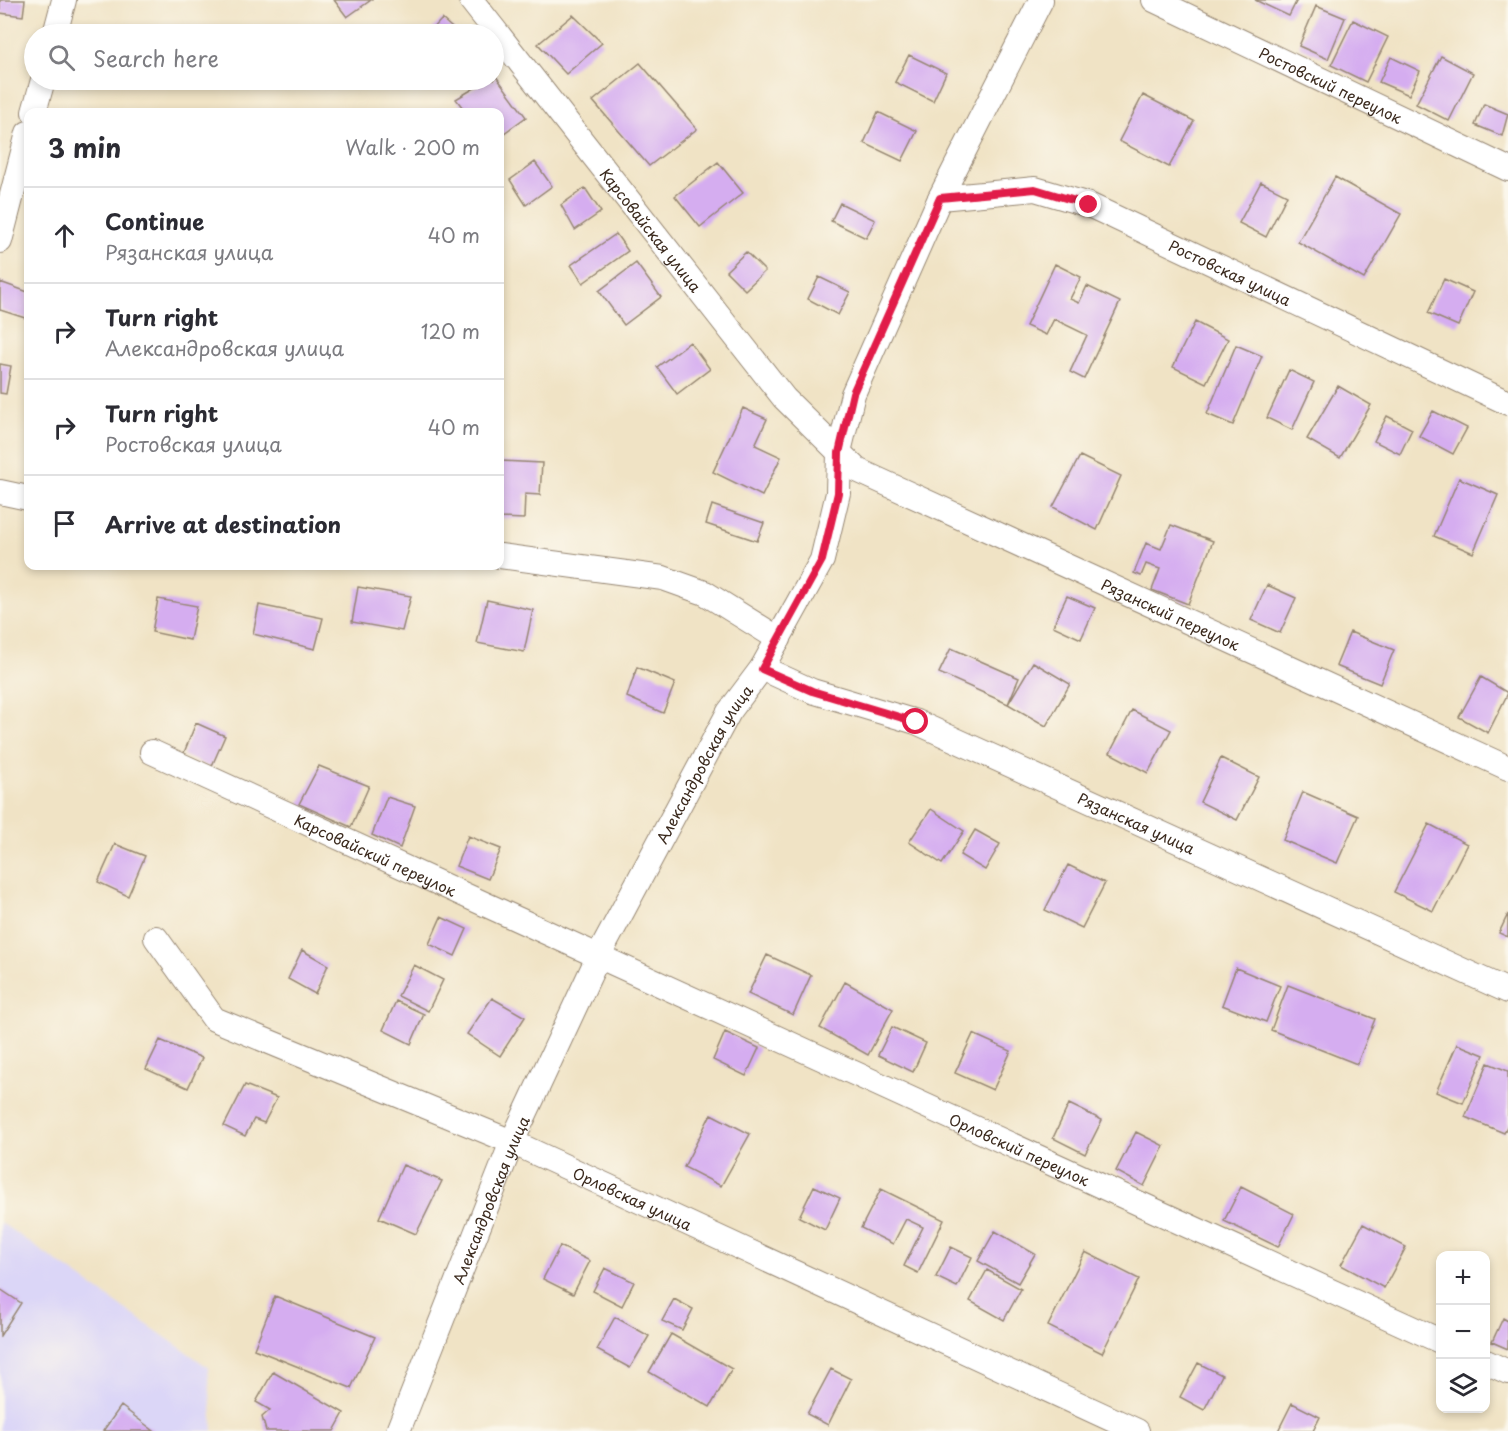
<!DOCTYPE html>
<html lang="en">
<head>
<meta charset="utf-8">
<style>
  :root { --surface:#fff; --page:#f7f7f7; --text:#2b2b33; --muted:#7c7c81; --line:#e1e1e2 }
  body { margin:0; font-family:"Playpen Sans",sans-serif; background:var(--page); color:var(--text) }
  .controls { position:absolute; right:18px; bottom:18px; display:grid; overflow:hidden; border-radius:12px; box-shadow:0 3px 9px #0003 }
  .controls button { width:54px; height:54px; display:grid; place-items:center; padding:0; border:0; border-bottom:2px solid var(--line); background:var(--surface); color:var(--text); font:30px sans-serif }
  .stop { position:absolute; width:18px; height:18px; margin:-14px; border:4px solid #e11d48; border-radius:50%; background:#fff }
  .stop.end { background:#e11d48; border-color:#fff; box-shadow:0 2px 6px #0008 }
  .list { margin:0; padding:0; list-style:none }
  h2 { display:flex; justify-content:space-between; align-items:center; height:78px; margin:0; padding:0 24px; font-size:26px }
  h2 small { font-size:20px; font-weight:400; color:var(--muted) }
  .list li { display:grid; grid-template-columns:39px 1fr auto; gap:18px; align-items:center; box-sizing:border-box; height:96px; padding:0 24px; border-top:2px solid var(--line) }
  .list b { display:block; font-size:22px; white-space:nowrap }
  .list p { margin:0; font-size:20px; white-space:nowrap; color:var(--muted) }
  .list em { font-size:20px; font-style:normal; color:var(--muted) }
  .icon { flex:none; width:33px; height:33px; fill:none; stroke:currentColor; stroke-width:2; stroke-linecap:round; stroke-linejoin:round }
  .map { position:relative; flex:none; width:1508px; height:1431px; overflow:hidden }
  .search { position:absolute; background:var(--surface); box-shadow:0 3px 9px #0003; left:24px; top:24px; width:480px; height:66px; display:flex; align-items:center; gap:15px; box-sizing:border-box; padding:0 21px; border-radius:33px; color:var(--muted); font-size:22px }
  .panel { position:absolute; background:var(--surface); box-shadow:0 3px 9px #0003; left:24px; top:108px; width:480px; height:462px; border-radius:12px }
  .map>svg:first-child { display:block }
  .built { fill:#dbd6f7 }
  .building { fill:#d5adf0 }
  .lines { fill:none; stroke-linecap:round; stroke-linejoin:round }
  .minor-casing { stroke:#968672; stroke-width:26 }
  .minor { stroke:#fff; stroke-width:24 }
  .route { stroke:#e11d48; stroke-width:8 }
  .labels { text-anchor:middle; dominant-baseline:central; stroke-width:4.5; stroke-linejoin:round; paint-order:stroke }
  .street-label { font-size:15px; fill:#3b2a1e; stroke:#fbf7ec }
</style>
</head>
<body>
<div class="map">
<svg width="1508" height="1431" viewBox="0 0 1508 1431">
  <rect width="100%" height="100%" fill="#fbf7ec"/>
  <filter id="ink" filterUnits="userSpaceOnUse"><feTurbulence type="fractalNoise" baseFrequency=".0167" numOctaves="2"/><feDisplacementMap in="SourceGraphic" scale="12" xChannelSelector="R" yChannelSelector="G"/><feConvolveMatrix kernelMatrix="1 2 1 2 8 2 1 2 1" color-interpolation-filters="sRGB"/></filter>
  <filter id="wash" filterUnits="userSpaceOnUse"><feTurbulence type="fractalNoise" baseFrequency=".008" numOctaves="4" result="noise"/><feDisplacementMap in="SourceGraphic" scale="24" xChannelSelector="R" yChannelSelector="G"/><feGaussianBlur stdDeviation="1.35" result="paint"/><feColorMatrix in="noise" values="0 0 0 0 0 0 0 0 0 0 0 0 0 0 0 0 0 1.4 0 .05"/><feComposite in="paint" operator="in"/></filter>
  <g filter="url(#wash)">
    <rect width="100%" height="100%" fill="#f0e3c5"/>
    <!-- built -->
    <path class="built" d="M0,1222L208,1367L213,1431H0Z"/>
    <g id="blocks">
      <!-- building -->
      <path class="building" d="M0,0H25L23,16L0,13Z
        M334,0H371L347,17Z
        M1255,0H1297L1289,16Z
        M1316,6L1345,18L1328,59L1299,46Z
        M573,15L602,43L566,74L538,44Z
        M442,19L459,34H428Z
        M1353,20L1388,37L1366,82L1331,65Z
        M909,55L946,73L933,101L895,82Z
        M1441,56L1473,73L1449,121L1416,104Z
        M1391,57L1420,71L1409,95L1379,82Z
        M640,63L697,129L649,166L593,101Z
        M495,75L526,117L500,136V112H466L456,99L488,80H494Z
        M1143,95L1194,121L1169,167L1119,141Z
        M1484,104L1508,114L1502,136L1475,125Z
        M878,112L917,131L902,161L864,143Z
        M535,162L552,186L526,205L510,180Z
        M718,162L743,193L700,227L675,196Z
        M1335,177L1401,214L1364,279L1298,242Z
        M1261,182L1287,195L1266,237L1239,223Z
        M585,188L601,212L575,230L561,205Z
        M840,203L875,220L866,238L831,221Z
        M616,234L628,251L583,283L571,265Z
        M746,252L765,271L745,290L726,271Z
        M636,263L661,297L624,325L599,291Z
        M1055,264L1081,277L1070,299L1079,303L1087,286L1120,302L1084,379L1070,372L1087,335L1054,319L1046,335L1026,326Z
        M819,277L850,292L838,315L808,299Z
        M1444,279L1473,292L1458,326L1428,313Z
        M0,282L28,292V319L0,310Z
        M1195,322L1228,339L1206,383L1173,367Z
        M690,342L710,369L677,394L657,367Z
        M1236,345L1262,356L1233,425L1207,414Z
        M0,364L11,366L6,394L0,393Z
        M1289,370L1314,382L1292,430L1267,418Z
        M1338,386L1371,405L1340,458L1307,439Z
        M743,408L767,419L755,445L781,457L762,496L713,472Z
        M1433,411L1467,428L1453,454L1419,436Z
        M1387,416L1412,429L1400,454L1374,441Z
        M1080,456L1121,476L1097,530L1053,507Z
        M500,461L542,463L540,495L525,494L524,519L500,518Z
        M1459,478L1498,495L1473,553L1434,536Z
        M712,505L764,523L757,541L706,524Z
        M1171,525L1213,541L1188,604L1152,590L1160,569L1146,564L1141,576L1134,573L1146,543L1161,549Z
        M1267,585L1296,598L1280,633L1251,620Z
        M358,587L411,596L402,631L352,622Z
        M1067,596L1095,608L1081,639L1053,626Z
        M158,599L197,606L190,640L152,632Z
        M487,600L533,610L524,652L477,643Z
        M259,605L323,618L315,649L253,634Z
        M1350,632L1394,650L1380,684L1336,666Z
        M951,648L1019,678L1008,704L939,673Z
        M1033,662L1070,684L1046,726L1008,704Z
        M637,667L675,683L663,713L627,697Z
        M1481,677L1508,693L1488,733L1459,717Z
        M1132,710L1171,730L1148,773L1110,753Z
        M196,723L225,736L211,768L183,755Z
        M1221,758L1259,777L1237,820L1200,802Z
        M319,766L369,786L351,827L299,804Z
        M1303,792L1358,816L1337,863L1283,840Z
        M387,797L415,806L400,848L372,835Z
        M931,809L964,831L942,864L909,842Z
        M1429,824L1467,844L1433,911L1394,892Z
        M975,830L1000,844L985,870L960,855Z
        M468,836L501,849L488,879L456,866Z
        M115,844L145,856L128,896L98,882Z
        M1068,865L1105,883L1082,928L1045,910Z
        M1508,914V937L1499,933Z
        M441,917L467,929L455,956L429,944Z
        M302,950L328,965L315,994L288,979Z
        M767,955L811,975L793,1015L748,994Z
        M414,965L443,980L428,1011L398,996Z
        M1236,968L1280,986L1266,1022L1222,1005Z
        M845,982L893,1009L868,1055L820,1028Z
        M1288,985L1375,1019L1357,1064L1271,1030Z
        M492,998L525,1017L500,1056L467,1034Z
        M396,1001L424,1014L411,1044L383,1030Z
        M892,1027L926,1043L913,1072L878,1055Z
        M725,1032L759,1048L746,1076L713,1060Z
        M973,1034L1011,1051L993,1090L955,1073Z
        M160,1040L202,1058L188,1088L146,1069Z
        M1457,1044L1484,1055L1463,1103L1436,1092Z
        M1488,1063L1508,1071V1124L1504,1133L1465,1117Z
        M245,1085L277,1098L264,1123L254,1119L245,1136L224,1126Z
        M1069,1104L1102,1120L1085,1154L1053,1138Z
        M711,1114L750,1134L721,1186L684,1167Z
        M1136,1132L1164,1146L1144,1186L1116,1171Z
        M403,1165L442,1181L416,1234L379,1218Z
        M814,1186L840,1198L825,1230L799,1217Z
        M1241,1187L1294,1214L1278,1247L1224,1221Z
        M881,1189L944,1220L918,1273L904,1266L923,1227L906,1219L893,1244L861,1228Z
        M1363,1224L1406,1247L1384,1288L1341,1265Z
        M995,1231L1035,1254L1018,1283L978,1261Z
        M560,1246L590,1261L573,1294L543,1279Z
        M951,1247L972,1257L957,1287L936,1277Z
        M1085,1252L1139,1279L1102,1353L1048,1326Z
        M605,1268L634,1282L622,1306L593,1291Z
        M987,1270L1021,1289L1004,1320L970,1301Z
        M0,1289L21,1303L0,1336Z
        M275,1296L375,1337L351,1388L254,1349Z
        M674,1299L693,1309L682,1330L662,1321Z
        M615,1317L649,1336L630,1368L597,1350Z
        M1503,1318L1508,1321V1349L1492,1342Z
        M671,1334L732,1369L710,1407L649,1372Z
        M1198,1363L1222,1375L1204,1410L1180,1397Z
        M831,1369L851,1379L828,1425L807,1414Z
        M273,1372L344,1413L334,1431H266L262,1417L270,1410L256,1402Z
        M1292,1403L1320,1417L1313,1431H1278Z
        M121,1406L154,1431H103Z"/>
    </g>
  </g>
  <g filter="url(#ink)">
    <use href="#blocks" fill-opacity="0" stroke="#968672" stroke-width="1.5"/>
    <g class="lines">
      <defs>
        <g id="minor">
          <path id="s1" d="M471,0L784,398L857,470L1508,768"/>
          <path id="s2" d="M1154,0L1508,169"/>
          <path d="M55,34L64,0"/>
          <path d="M34,112L43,80"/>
          <path id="s3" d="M940,198L1035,189L1089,205L1508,403"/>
          <path d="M0,241L28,133"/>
          <path d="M0,492L28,498"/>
          <path d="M500,556L663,578L705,593L779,639"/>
          <path id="s4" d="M762,668L812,691L916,722L1508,991"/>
          <path id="s5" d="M152,752L1440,1341"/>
          <path id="s6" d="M156,938L214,1019L512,1142L1137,1431"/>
          <path d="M1486,1362L1508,1372"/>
          <path id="s7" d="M398,1431L512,1142L599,955L729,712L762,668L822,560L838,493L839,452L853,394L940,198L1041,0"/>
        </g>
      </defs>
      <!-- minor casing -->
      <use href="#minor" class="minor-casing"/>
      <!-- minor -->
      <use href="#minor" class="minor"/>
    </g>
  </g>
  <g class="lines" filter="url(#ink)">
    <!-- route -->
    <path class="route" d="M916,722L812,691L762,669L822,560L838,493L839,453L853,393L940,198L1035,189L1089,205"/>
  </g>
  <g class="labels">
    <!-- street labels -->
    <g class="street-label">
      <text stroke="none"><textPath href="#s2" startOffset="196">Ростовский переулок</textPath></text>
      <text stroke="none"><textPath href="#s1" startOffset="292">Карсовайская улица</textPath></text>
      <text stroke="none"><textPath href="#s3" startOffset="308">Ростовская улица</textPath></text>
      <text stroke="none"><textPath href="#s1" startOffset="954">Рязанский переулок</textPath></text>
      <text stroke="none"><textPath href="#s7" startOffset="735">Александровская улица</textPath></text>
      <text stroke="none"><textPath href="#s4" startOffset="406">Рязанская улица</textPath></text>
      <text stroke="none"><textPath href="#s5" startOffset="246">Карсовайский переулок</textPath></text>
      <text stroke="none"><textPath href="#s5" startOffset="954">Орловский переулок</textPath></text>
      <text stroke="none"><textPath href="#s6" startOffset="555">Орловская улица</textPath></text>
      <text stroke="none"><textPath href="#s7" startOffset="249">Александровская улица</textPath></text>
    </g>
  </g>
</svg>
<div class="controls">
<button>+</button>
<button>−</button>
<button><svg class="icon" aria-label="layers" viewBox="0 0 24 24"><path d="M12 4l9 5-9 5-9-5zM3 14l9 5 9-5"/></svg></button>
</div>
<div class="stop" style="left:916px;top:722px"></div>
<div class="stop end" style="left:1089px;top:205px"></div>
<div class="search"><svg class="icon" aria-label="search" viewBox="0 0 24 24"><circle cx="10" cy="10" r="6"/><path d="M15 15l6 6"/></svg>Search here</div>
<section class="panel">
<h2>3 min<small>Walk · 200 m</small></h2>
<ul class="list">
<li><svg class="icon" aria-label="ahead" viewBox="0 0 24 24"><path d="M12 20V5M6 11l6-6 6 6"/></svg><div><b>Continue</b><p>Рязанская улица</p></div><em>40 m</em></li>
<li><svg class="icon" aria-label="right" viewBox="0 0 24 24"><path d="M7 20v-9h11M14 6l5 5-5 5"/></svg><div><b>Turn right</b><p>Александровская улица</p></div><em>120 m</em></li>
<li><svg class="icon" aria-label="right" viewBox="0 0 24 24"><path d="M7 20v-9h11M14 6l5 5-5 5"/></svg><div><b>Turn right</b><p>Ростовская улица</p></div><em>40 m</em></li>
<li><svg class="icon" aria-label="arrive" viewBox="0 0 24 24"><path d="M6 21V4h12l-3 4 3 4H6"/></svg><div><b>Arrive at destination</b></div></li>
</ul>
</section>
</div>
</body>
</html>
